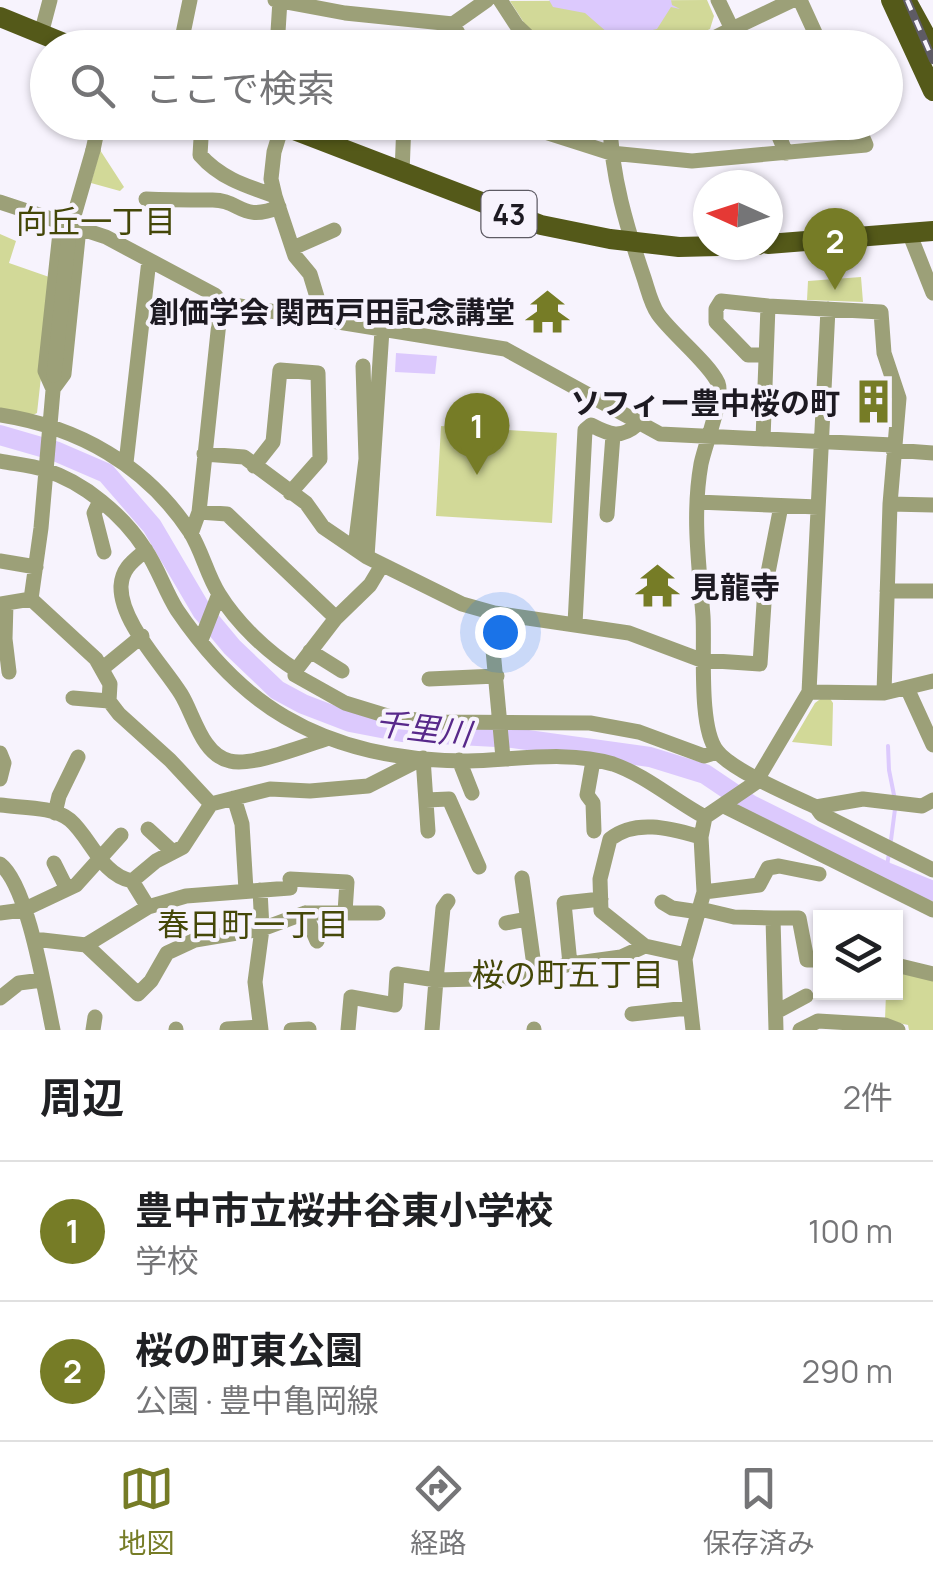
<!DOCTYPE html>
<html lang="ja">
<head>
<meta charset="utf-8">
<style>
  :root { --surface:#fff; --page:#f2f2f2; --text:#202124; --muted:#757577; --line:#e0e0e0; --accent:#767c26 }
  body { margin:0; font-family:Manrope,"Noto Sans JP",sans-serif; background:var(--page); color:var(--text) }
  .controls { position:absolute; right:30px; bottom:30px; display:grid; overflow:hidden; border-radius:0px; box-shadow:0 2px 8px #0004 }
  .controls button { width:90px; height:90px; display:grid; place-items:center; padding:0; border:0; border-bottom:2px solid var(--line); background:var(--surface); color:var(--text); font:50px sans-serif }
  .compass { position:absolute; left:693px; top:170px; width:90px; height:90px; border-radius:50%; background:var(--surface); box-shadow:0 2px 8px #0004; rotate:273deg }
  .you { position:absolute; left:500px; top:632px; width:35px; height:35px; margin:-25px; border:8px solid #fff; border-radius:50%; background:#1a73e8; box-shadow:0 0 0 15px #1a73e833 }
  .badge { display:grid; place-items:center; width:65px; height:65px; border-radius:50%; background:var(--accent); color:#fff; font-size:32px; font-weight:700 }
  .pin { position:absolute; translate:-50% -82px; filter:drop-shadow(0 2px 5px #0008) }
  .pin::after { content:''; position:absolute; top:52px; width:35px; height:30px; background:inherit; clip-path:polygon(0 0,100% 0,50% 100%) }
  .list { margin:0; padding:0; list-style:none }
  h2 { display:flex; justify-content:space-between; align-items:center; height:130px; margin:0; padding:0 40px; font-size:42px }
  h2 small { font-size:32px; font-weight:400; color:var(--muted) }
  .list li { display:grid; grid-template-columns:65px 1fr auto; gap:30px; align-items:center; box-sizing:border-box; height:140px; padding:0 40px; border-top:2px solid var(--line) }
  .list b { display:block; font-size:38px; white-space:nowrap }
  .list p { margin:0; font-size:32px; white-space:nowrap; color:var(--muted) }
  .list em { font-size:32px; font-style:normal; color:var(--muted) }
  .icon { flex:none; width:55px; height:55px; fill:none; stroke:currentColor; stroke-width:2; stroke-linecap:round; stroke-linejoin:round }
  .map { position:relative; flex:none; width:933px; height:1030px; overflow:hidden }
  .search { position:absolute; background:var(--surface); box-shadow:0 2px 8px #0004; left:30px; right:30px; top:30px; height:110px; display:flex; align-items:center; gap:25px; box-sizing:border-box; padding:0 35px; border-radius:55px; color:var(--muted); font-size:38px }
  .sheet { height:410px; background:var(--surface) }
  nav { display:flex; justify-content:space-around; align-items:center; box-sizing:border-box; height:140px; border-top:2px solid var(--line); background:var(--surface); font-size:28px; color:var(--muted) }
  nav a { display:grid; justify-items:center; gap:5px }
  nav .on { color:var(--accent) }
  .map>svg:first-child { display:block }
  .green { fill:#d2d998 }
  .water { fill:#dcc9fd }
  .lines { fill:none; stroke-linecap:round; stroke-linejoin:round }
  .stream { stroke:#dcc9fd; stroke-width:4 }
  .river { stroke:#dcc9fd; stroke-width:20 }
  .minor { stroke:#9ca078; stroke-width:15 }
  .major { stroke:#545919; stroke-width:20 }
  .rail-casing { stroke:#5e5b64; stroke-width:8 }
  .rail { stroke:#f7f3fd; stroke-width:4; stroke-dasharray:11; stroke-linecap:butt }
  .minor-bridge { stroke:#9ca078; stroke-width:15 }
  .labels { text-anchor:middle; dominant-baseline:central; stroke-width:8; stroke-linejoin:round; paint-order:stroke }
  .shield { fill:#f7f3fd; stroke:#5e5b64; stroke-width:2.5 }
  .shield-label { font-size:28px; font-weight:bold; fill:#1d1a22 }
  .poi-label { font-size:30px; font-weight:bold; fill:#1d1a22; stroke:#f7f3fd; text-anchor:end }
  .neighbourhood-label { font-size:32px; fill:#444708; stroke:#f7f3fd }
  .water-label { font-size:32px; font-style:italic; fill:#58298b; stroke:#f7f3fd }
</style>
</head>
<body>
<div class="map">
<svg width="933" height="1030" viewBox="0 0 933 1030">
  <rect width="100%" height="100%" fill="#f7f3fd"/>
  <!-- green -->
  <path class="green" d="M707,0L714,16L710,29L671,47H558L530,32L510,1Z
    M100,150L124,187L120,191L91,183Z
    M0,234L16,241L9,263L52,278L37,413L33,415L0,410Z
    M861,277L863,302L807,300L808,281Z
    M441,426L557,433L552,523L436,516Z
    M823,697H829L833,703L832,746L792,742L815,703Z
    M896,971L933,979V1030H909L908,1025L885,1020L886,993L896,992Z"/>
  <!-- water -->
  <path class="water" d="M549,0H671L672,5L680,9L671,7L657,29L623,37L608,33L585,13L553,7Z
    M396,353L437,356L435,374L395,372Z"/>
  <g class="lines">
    <!-- stream -->
    <path class="stream" d="M888,746L889,770L895,800
      M891,840L895,809
      M886,872L889,853"/>
    <!-- river -->
    <path class="river" d="M0,435L55,451L106,473L152,526L202,611L232,647L277,690L303,704L350,722L402,732L513,738L650,757L705,774L751,805L886,872L933,891"/>
    <!-- minor -->
    <path class="minor" d="M275,0L345,13L453,24L487,0
      M500,0L517,26L540,48
      M800,0L822,48
      M453,24L466,48
      M41,34L50,0
      M180,48L190,0
      M277,48L280,0
      M694,48L732,29L718,0
      M740,48L732,29L793,0
      M202,122L200,155C220,178 246,186 275,196
      M514,122L611,153L692,161L866,145L856,122
      M610,122C611,175 627,228 644,278C648,290 651,304 658,314C672,334 709,363 718,383C724,398 705,444 701,464C692,515 699,564 703,616C705,647 698,727 717,751C731,770 793,796 816,807L821,814L933,870
      M773,122L786,153
      M282,126L274,152L271,179L275,196L295,256L310,274L324,320
      M93,150L99,122
      M402,173L404,122
      M146,199C168,200 189,200 211,200C240,199 241,223 279,207
      M0,202L106,237L215,295L221,303L199,512L191,534
      M161,222L162,200
      M61,223L45,371L53,389L64,374L79,228
      M910,235L933,293
      M293,248L334,230
      M221,303L505,349L660,434L893,445
      M766,355H748L716,322V309L721,301L768,306
      M0,415C78,427 146,465 190,532C202,551 207,575 219,594C237,623 267,652 296,670L295,675L345,703L394,718L442,722L590,723L639,732L704,756L717,752
      M763,439L768,306L881,312L884,353L899,398L890,504L884,693
      M893,450L933,453
      M204,454L244,457L306,503L323,527L367,557L462,604L494,613L629,633L701,660L760,664L765,588L781,506
      M0,461C15,464 31,465 45,470C84,482 123,515 145,549C158,568 165,591 177,610C205,651 242,692 285,717C341,750 404,761 468,761C513,760 569,750 613,764C645,775 675,801 705,817
      M126,463L149,260
      M254,466L273,442L280,370L318,373L320,459L290,493
      M100,501L94,513L104,552
      M697,502L818,507
      M890,504L933,505
      M199,512L227,514L336,618
      M607,515L613,435
      M355,548L366,459L363,366
      M146,550C133,561 122,568 121,586C120,622 163,665 181,694C194,715 202,755 230,761C252,767 305,745 329,738
      M367,557L382,330
      M0,561L36,567
      M887,591H933
      M31,599L96,659L110,684L109,701L119,714L170,760L211,804
      M6,603L5,639L9,672
      M0,604L31,599L41,528L54,379
      M494,613L492,639L503,758
      M575,624L585,430L591,425C610,435 621,439 638,424
      M201,640L219,594
      M310,651L342,671
      M103,668L142,636
      M296,670L336,618L370,585L382,565
      M429,679L497,676
      M907,688L933,745
      M809,692L884,693L933,681
      M73,698L109,701
      M0,753L4,763L0,779
      M459,760L472,793
      M593,761L587,795L593,803L594,831
      M234,798L242,824L246,890
      M426,800L449,799L479,867
      M0,805C21,808 53,806 70,820C91,838 101,875 132,881L148,907
      M724,806L933,910
      M816,807L863,799L922,806L933,800
      M55,813L59,796L78,757
      M148,829L173,852
      M54,863L67,889
      M0,864C28,885 45,993 53,1030
      M522,878L535,973
      M290,879L347,882L345,912
      M132,881L156,861L183,847L211,804L270,789L310,791L368,786L423,758L428,831
      M260,890L262,929L255,982L261,1030
      M704,892L759,885L768,868L779,866L819,874
      M662,902L672,908L699,912
      M700,909L734,917L773,918L776,1030
      M0,913L23,910L76,885L121,835
      M305,913L317,941
      M773,918H799L807,960H820
      M506,923L527,919
      M34,939L86,945L138,994L151,981L167,953L195,940L262,929L305,913H378
      M86,945L148,907L186,896L290,888
      M645,946L601,911L600,879L610,839C636,818 672,829 701,837
      M570,964L564,903L601,899
      M896,965L933,974
      M0,998L19,983L42,980
      M778,1011L806,996
      M632,1014L688,1008
      M227,1029L260,1027
      M93,1030L95,1017
      M176,1030V1029
      M291,1030L309,1029
      M348,1030L351,997L395,1005L397,974L436,980L443,908L448,901
      M432,1030L436,980L521,978L570,964L621,957L645,946L686,955
      M534,1030V1029
      M693,1030L685,959L704,892L701,837L705,817L755,783L809,692L828,309
      M800,1030L818,1021L885,1025L898,1030"/>
    <!-- major -->
    <path class="major" d="M891,0L933,91
      M906,0L933,49
      M0,17L76,48
      M273,122L541,225L610,239L679,247L758,245
      M768,244L933,231"/>
    <defs>
      <path id="rail" d="M907,0L933,60"/>
    </defs>
    <!-- rail casing -->
    <use href="#rail" class="rail-casing"/>
    <!-- rail -->
    <use href="#rail" class="rail"/>
    <!-- minor-bridge -->
    <path class="minor-bridge" d="M54,375L69,233L93,150"/>
  </g>
  <!-- icons -->
  <defs>
    <symbol id="temple-bare" viewBox="-9 -9 18 18"><path d="M0-6L5-2H3V0L6.5 2.5H4V6H1.5V3h-3V6H-4V2.5H-6.5L-3 0V-2H-5Z" fill="#767c26" stroke="#f7f3fd" stroke-width="2.5" paint-order="stroke"/></symbol>
    <symbol id="building-bare" viewBox="-9 -9 18 18"><path d="M-4-6H4V6H1V3H-1V6H-4ZM-2.5-4.3h1.7v1.8h-1.7ZM.8-4.3h1.7v1.8H.8ZM-2.5-1h1.7V.8h-1.7ZM.8-1h1.7V.8H.8Z" fill="#767c26" stroke="#f7f3fd" stroke-width="2.5" paint-order="stroke"/></symbol>
  </defs>
  <g fill-rule="evenodd">
    <use href="#temple-bare" x="516" y="280" width="63" height="63"/>
    <use href="#building-bare" x="842" y="370" width="63" height="63"/>
    <use href="#temple-bare" x="626" y="554" width="63" height="63"/>
  </g>
  <g class="labels">
    <!-- shield labels -->
    <rect class="shield" x="481.5" y="191" width="55" height="46" rx="8"/>
    <g class="shield-label">
      <text x="509" y="214">43</text>
    </g>
    <!-- poi labels -->
    <g class="poi-label">
      <text x="515" y="311">創価学会 関西戸田記念講堂</text>
      <text x="840" y="402">ソフィー豊中桜の町</text>
      <text x="690" y="586" text-anchor="start">見龍寺</text>
    </g>
    <!-- neighbourhood labels -->
    <g class="neighbourhood-label">
      <text x="96" y="221">向丘一丁目</text>
      <text x="253" y="924">春日町一丁目</text>
      <text x="568" y="974">桜の町五丁目</text>
    </g>
    <!-- water labels -->
    <g class="water-label">
      <text transform="translate(423 728) rotate(7)">千里川</text>
    </g>
  </g>
</svg>
<div class="controls">
<button><svg class="icon" aria-label="layers" viewBox="0 0 24 24"><path d="M12 4l9 5-9 5-9-5zM3 14l9 5 9-5"/></svg></button>
</div>
<svg class="compass" viewBox="-18 -18 36 36"><path d="M0-13l5 13h-10z" fill="#e53935"/><path d="M0 13l5-13h-10z" fill="#757577"/></svg>
<div class="you"></div>
<div class="pin badge" style="left:477px;top:475px">1</div>
<div class="pin badge" style="left:835px;top:290px">2</div>
<div class="search"><svg class="icon" aria-label="search" viewBox="0 0 24 24"><circle cx="10" cy="10" r="6"/><path d="M15 15l6 6"/></svg>ここで検索</div>
</div>
<section class="sheet">
<h2>周辺<small>2件</small></h2>
<ul class="list">
<li><span class="badge">1</span><div><b>豊中市立桜井谷東小学校</b><p>学校</p></div><em>100 m</em></li>
<li><span class="badge">2</span><div><b>桜の町東公園</b><p>公園 · 豊中亀岡線</p></div><em>290 m</em></li>
</ul>
</section>
<nav>
<a class="on"><svg class="icon" aria-label="map" viewBox="0 0 24 24"><path d="M3 6l6-2 6 2 6-2v14l-6 2-6-2-6 2zM9 4v14M15 6v14"/></svg>地図</a>
<a><svg class="icon" aria-label="directions" viewBox="0 0 24 24"><path d="M12 3l9 9-9 9-9-9zM9 14v-3h6M13 9l2 2-2 2"/></svg>経路</a>
<a><svg class="icon" aria-label="saved" viewBox="0 0 24 24"><path d="M7 4h10v16l-5-4-5 4z"/></svg>保存済み</a>
</nav>
</body>
</html>
